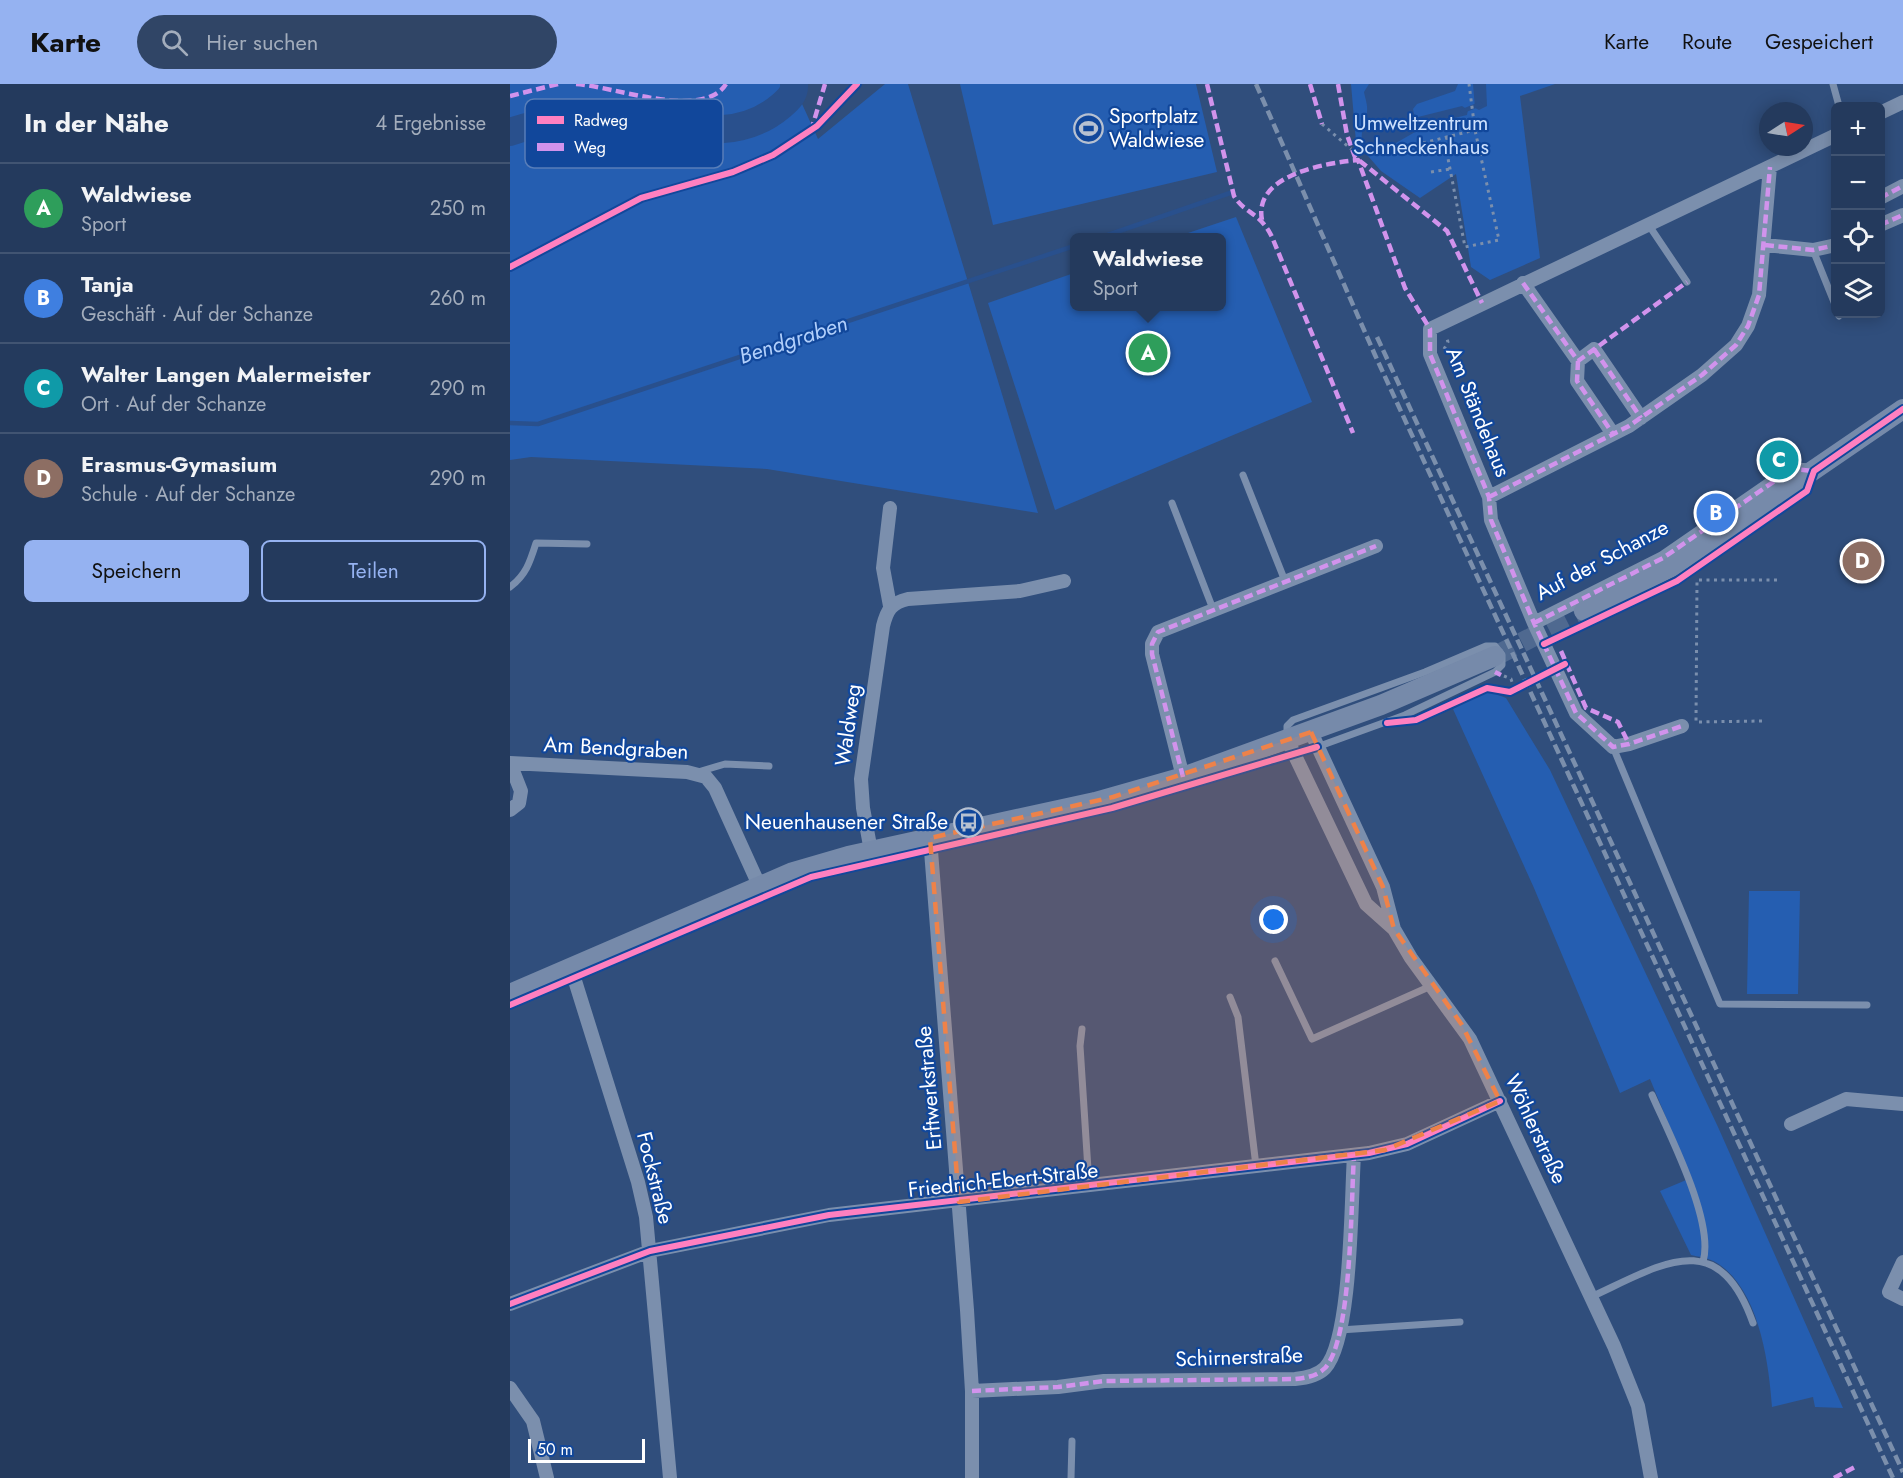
<!DOCTYPE html>
<html lang="de">
<head>
<meta charset="utf-8">
<style>
  :root { --surface:#243a5d; --page:#304566; --text:#f1f3f6; --muted:#a3adbc; --line:#415472; --accent:#95b2f1 }
  body { margin:0; font-family:Jost,sans-serif; background:var(--page); color:var(--text) }
  .controls { position:absolute; right:18px; top:18px; display:grid; overflow:hidden; border-radius:9px; box-shadow:0 3px 15px #0003 }
  .controls button { width:54px; height:54px; display:grid; place-items:center; padding:0; border:0; border-bottom:2px solid var(--line); background:var(--surface); color:var(--text); font:30px sans-serif }
  .compass { position:absolute; left:1249px; top:18px; width:54px; height:54px; border-radius:50%; background:var(--surface); box-shadow:0 3px 15px #0003; rotate:78deg }
  .scale { position:absolute; left:18px; bottom:15px; width:117px; box-sizing:border-box; padding-left:6px; border:3px solid #fff; border-top:0; font-size:16px; line-height:21px; white-space:nowrap; color:#fff; -webkit-text-stroke:4px #11479b; paint-order:stroke }
  .you { position:absolute; left:764px; top:836px; width:21px; height:21px; margin:-15px; border:4px solid #fff; border-radius:50%; background:#1a73e8; box-shadow:0 0 0 9px #1a73e833 }
  .badge { display:grid; place-items:center; width:39px; height:39px; border-radius:50%; background:var(--accent); color:#fff; font-size:20px; font-weight:700 }
  .pin { position:absolute; translate:-50% -50%; border:3px solid #fff; box-shadow:0 2px 6px #0006 }
  .popup { position:absolute; left:560px; top:149px; width:156px; height:78px; box-sizing:border-box; display:grid; place-content:center; border-radius:9px; background:var(--surface); filter:drop-shadow(0 2px 4px #0005); font-size:20px; white-space:nowrap; color:var(--muted) }
  .popup b { font-size:22px; color:var(--text) }
  .popup::after { content:''; position:absolute; left:50%; top:100%; margin-left:-12px; border:12px solid transparent; border-top-color:var(--surface) }
  .list { margin:0; padding:0; list-style:none }
  h2 { display:flex; justify-content:space-between; align-items:center; height:78px; margin:0; padding:0 24px; font-size:26px }
  h2 small { font-size:20px; font-weight:400; color:var(--muted) }
  .list li { display:grid; grid-template-columns:39px 1fr auto; gap:18px; align-items:center; box-sizing:border-box; height:90px; padding:0 24px; border-top:2px solid var(--line) }
  .list b { display:block; font-size:22px; white-space:nowrap }
  .list p { margin:0; font-size:20px; white-space:nowrap; color:var(--muted) }
  .list em { font-size:20px; font-style:normal; color:var(--muted) }
  .actions { display:flex; gap:12px; padding:18px 24px }
  .actions a { flex:1; padding:14px 0; border:2px solid var(--accent); border-radius:9px; text-align:center; font-size:21px; color:var(--accent) }
  .actions .main { background:var(--accent); color:#111 }
  .icon { flex:none; width:33px; height:33px; fill:none; stroke:currentColor; stroke-width:2; stroke-linecap:round; stroke-linejoin:round }
  .map { position:relative; flex:none; width:1393px; height:1394px; overflow:hidden }
  header { display:flex; align-items:center; gap:36px; box-sizing:border-box; height:84px; padding:0 30px; background:var(--accent); color:#111 }
  header strong { font-size:28px }
  nav { display:flex; gap:33px; margin-inline-start:auto; font-size:21px }
  .search { width:420px; height:54px; background:var(--page); display:flex; align-items:center; gap:15px; box-sizing:border-box; padding:0 21px; border-radius:33px; color:var(--muted); font-size:22px }
  main { display:flex }
  aside { flex:1; background:var(--surface) }
  .map>svg:first-child { display:block }
  .green { fill:#255eb1 }
  .water { fill:#29508d }
  .lines { fill:none; stroke-linecap:round; stroke-linejoin:round }
  .stream { stroke:#29508d; stroke-width:4.5 }
  .river { stroke:#29508d; stroke-width:28 }
  .secondary-tunnel { stroke:#4f6990; stroke-width:20; stroke-dasharray:20 10; stroke-linecap:butt }
  .path { stroke:#7b8fad; stroke-width:3; stroke-dasharray:3 4.5; stroke-linecap:butt }
  .service { stroke:#7b8fad; stroke-width:7 }
  .minor { stroke:#7b8fad; stroke-width:14 }
  .secondary { stroke:#768aaa; stroke-width:20 }
  .rail { stroke:#7b8fac; stroke-width:4.5; stroke-dasharray:10 4.5; stroke-linecap:butt }
  .quiet { stroke:#d193ec; stroke-width:4.5; stroke-dasharray:9 4.5; stroke-linecap:butt }
  .cycleway-casing { stroke:#11479b; stroke-width:10 }
  .cycleway { stroke:#ff80c0; stroke-width:6 }
  .marked { fill:#ee8249; fill-opacity:0.2; stroke:#ee8249; stroke-width:4.5; stroke-dasharray:12 8; stroke-linejoin:round }
  .labels { text-anchor:middle; dominant-baseline:central; stroke-width:4.5; stroke-linejoin:round; paint-order:stroke }
  .poi-label { font-size:21px; fill:#fff; stroke:#11479b; text-anchor:start }
  .park-label { font-size:21px; fill:#cde1fe; stroke:#11479b }
  .street-label { font-size:21px; fill:#fff; stroke:#11479b }
  .water-label { font-size:22px; font-style:italic; fill:#b1cffb; stroke:#11479b }
  .key { fill:#11479b; stroke:#587eb9; stroke-width:1.5 }
  .key-label { font-size:16px; fill:#fff }
</style>
</head>
<body>
<header>
<strong>Karte</strong>
<div class="search"><svg class="icon" aria-label="search" viewBox="0 0 24 24"><circle cx="10" cy="10" r="6"/><path d="M15 15l6 6"/></svg>Hier suchen</div>
<nav><a>Karte</a><a>Route</a><a>Gespeichert</a></nav>
</header>
<main>
<aside>
<h2>In der Nähe<small>4 Ergebnisse</small></h2>
<ul class="list">
<li><span class="badge" style="background:#2e9e5b">A</span><div><b>Waldwiese</b><p>Sport</p></div><em>250 m</em></li>
<li><span class="badge" style="background:#3f7fe0">B</span><div><b>Tanja</b><p>Geschäft · Auf der Schanze</p></div><em>260 m</em></li>
<li><span class="badge" style="background:#0f9aa8">C</span><div><b>Walter Langen Malermeister</b><p>Ort · Auf der Schanze</p></div><em>290 m</em></li>
<li><span class="badge" style="background:#8d6e63">D</span><div><b>Erasmus-Gymasium</b><p>Schule · Auf der Schanze</p></div><em>290 m</em></li>
</ul>
<div class="actions"><a class="main">Speichern</a><a>Teilen</a></div>
</aside>
<div class="map">
<svg width="1393" height="1394" viewBox="0 0 1393 1394">
  <rect width="100%" height="100%" fill="#304e7c"/>
  <!-- green -->
  <path class="green" d="M0,0H283L308,55L375,0H398L528,429L257,385L21,373L0,376Z
    M450,0H686L707,88L483,141Z
    M841,0H1045L1010,12L1030,174L980,196L961,183L946,90L910,114L871,87L846,58Z
    M726,133L802,318L545,426L478,219L564,189V222H712V154L666,153Z
    M978,607L996,614L1040,686L1208,1043L1333,1324L1305,1323L1303,1313L1262,1323C1259,1279 1249,1205 1207,1179C1199,1174 1190,1173 1181,1171L1150,1107L1181,1094L1140,995L1110,1009L1024,804L943,625Z
    M1239,807H1290L1288,910H1237Z"/>
  <!-- water -->
  <path class="water" d="M859,0H948L945,7L907,20L903,25L904,30L908,33L952,22L958,26L957,31L919,40L872,67H861L853,62C849,45 856,42 857,28C858,21 855,14 854,8Z
    M963,0H976L977,22L969,26L965,24Z"/>
  <g class="lines">
    <!-- stream -->
    <path class="stream" d="M953,27L970,20
      M589,154L723,108
      M0,339L28,340L564,162"/>
    <!-- river -->
    <path class="river" d="M0,48C29,37 63,36 94,35C154,33 218,67 271,22C278,16 285,10 284,0"/>
    <!-- secondary-tunnel -->
    <path class="secondary-tunnel" d="M985,572L1074,527"/>
    <!-- path -->
    <path class="path" d="M812,40L841,65
      M937,53L936,64L955,163L989,156L965,46
      M913,59L965,46L959,0
      M918,70L936,64
      M921,88L940,85
      M934,265L938,258L936,252
      M994,592L1001,595L1003,601
      M1252,637L1186,638L1187,496H1271"/>
    <!-- service -->
    <path class="service" d="M1323,0L1329,22
      M1138,140L1177,198
      M1303,166L1326,223
      M1328,230L1329,232
      M733,391L775,497
      M662,419L703,525
      M0,503C16,491 20,478 26,459L77,460
      M777,654V642L783,636L915,588L976,562H985L992,571V581L985,588L895,631L807,663
      M1103,663L1210,920L1357,921
      M188,688L215,680L259,682
      M765,877L802,955L921,902
      M720,913L728,933L746,1082
      M572,945L570,962L579,1101
      M1142,1011C1159,1050 1205,1138 1193,1178
      M1081,1213C1151,1181 1208,1140 1243,1239
      M830,1246L950,1238
      M561,1394L562,1357"/>
    <!-- minor -->
    <path class="minor" d="M1370,29L1393,18
      M1370,114L1393,102
      M1370,141L1393,131
      M1255,161L1303,166L1326,161
      M1013,199L1068,277L1084,265L1131,334
      M1068,277L1067,297L1103,350
      M979,413L1119,342L1192,291L1226,261L1238,242L1249,211L1260,83
      M380,424L373,484L380,522
      M1024,539L1153,474L1282,385L1304,387
      M1172,642L1119,660L1103,663L1066,629L1024,539L981,436L979,413L920,270V245L1326,51
      M801,648L873,803L884,845L901,874L960,955L1104,1262L1128,1322L1141,1394
      M778,657L856,820L884,845
      M0,679L177,688L196,693L205,704L249,801
      M0,679L11,707L9,719L0,726
      M673,693L642,570V560L648,548L866,462
      M420,754L457,1226L462,1307V1394
      M361,767L353,724L351,695L373,542C377,526 381,519 398,515L510,507L554,497
      M61,884L128,1098L136,1133L160,1394
      M1281,1040L1336,1015L1393,1020
      M1393,1178L1379,1208L1393,1215
      M0,1220L140,1167L319,1131L859,1069L897,1060L990,1017
      M0,1304L23,1337L37,1394
      M462,1307L548,1303L594,1297L785,1295C796,1294 807,1292 815,1284C842,1255 841,1115 844,1071"/>
    <!-- secondary -->
    <path class="secondary" d="M1074,527L1163,482L1393,325
      M0,910L283,788L338,772L585,718L673,693L871,621L985,572"/>
    <!-- rail -->
    <path class="rail" d="M746,0L865,271L1383,1394
      M867,253L1393,1388"/>
    <!-- quiet -->
    <path class="quiet" d="M66,0C103,2 193,37 216,0
      M697,0L724,112C735,130 750,128 762,153L843,349
      M800,0L812,40
      M828,0L837,51L845,73L937,147L972,219
      M0,12L48,0
      M301,47L315,0
      M1370,114L1393,102
      M752,136C743,91 815,79 848,76L895,204L920,245V270L979,413L981,436L1024,539L1066,629L1103,663L1119,660L1172,642
      M1370,141L1393,131
      M1255,161L1303,166L1326,161
      M1013,199L1068,277L1177,198
      M1084,265L1131,334
      M1068,277L1067,297L1103,350
      M979,413L1119,342L1192,291L1226,261L1238,242L1249,211L1260,83
      M1024,539L1153,474L1282,385L1304,387L1302,390
      M1051,567L1076,624L1108,638L1119,660
      M985,588L991,591
      M673,693L642,570V560L648,548L866,462
      M462,1307L548,1303L594,1297L785,1295C796,1294 807,1292 815,1284C842,1255 841,1115 844,1071
      M1324,1394L1347,1382"/>
    <defs>
      <path id="cycleway" d="M0,183L131,114L223,88L263,71L307,42L347,0
        M1034,560L1167,497L1297,407L1304,387L1393,325
        M877,639L906,636L977,604L1000,608L1055,580
        M0,921L301,793L602,724L807,663
        M0,1220L140,1167L319,1131L859,1069L897,1060L990,1017"/>
    </defs>
    <!-- cycleway casing -->
    <use href="#cycleway" class="cycleway-casing"/>
    <!-- cycleway -->
    <use href="#cycleway" class="cycleway"/>
  </g>
  <!-- marked area -->
  <path class="marked" d="M801,648L873,803L884,845L952,941L990,1017L875,1066L449,1118L420,754L603,713Z"/>
  <!-- icons -->
  <defs>
    <symbol id="stadium-ring" viewBox="-11 -11 22 22"><circle r="9.5" fill="#11479b" stroke="#b7c1d1" stroke-width="1.5"/><path d="M0-5a6.5 5 0 1 0 0 10a6.5 5 0 1 0 0-10ZM-3.5-1.8h7v3.6h-7Z" fill="#b7c1d1"/></symbol>
    <symbol id="bus-ring" viewBox="-11 -11 22 22"><circle r="9.5" fill="#11479b" stroke="#b7c1d1" stroke-width="1.5"/><path d="M-5-6H5V4H4V6H2V4H-2V6H-4V4H-5ZM-3.5-4V0h7V-4ZM-3.5 1.2v1.5H-2V1.2ZM2 1.2v1.5H3.5V1.2Z" fill="#b7c1d1"/></symbol>
  </defs>
  <g fill-rule="evenodd">
    <use href="#stadium-ring" x="562" y="28" width="33" height="33"/>
    <use href="#bus-ring" x="442" y="722" width="33" height="33"/>
  </g>
  <g class="labels">
    <!-- poi labels -->
    <g class="poi-label">
      <text x="599" y="32">Sportplatz<tspan x="599" dy="24">Waldwiese</tspan></text>
      <text x="438" y="738" text-anchor="end">Neuenhausener Straße</text>
    </g>
    <!-- park labels -->
    <g class="park-label">
      <text x="911" y="39">Umweltzentrum<tspan x="911" dy="24">Schneckenhaus</tspan></text>
    </g>
    <!-- street labels -->
    <g class="street-label">
      <text transform="translate(968 328) rotate(68)">Am Ständehaus</text>
      <text transform="translate(1092 476) rotate(-28)">Auf der Schanze</text>
      <text transform="translate(338 641) rotate(-82)">Waldweg</text>
      <text transform="translate(106 664) rotate(3)">Am Bendgraben</text>
      <text transform="translate(419 1004) rotate(-95)">Erftwerkstraße</text>
      <text transform="translate(1026 1045) rotate(65)">Wöhlerstraße</text>
      <text transform="translate(145 1094) rotate(76)">Fockstraße</text>
      <text transform="translate(493 1096) rotate(-6)">Friedrich-Ebert-Straße</text>
      <text transform="translate(729 1273) rotate(-2)">Schirnerstraße</text>
    </g>
    <!-- water labels -->
    <g class="water-label">
      <text transform="translate(283 255) rotate(-18)">Bendgraben</text>
    </g>
  </g>
  <!-- legend -->
  <rect x="15" y="15" width="198" height="69" rx="9" class="key"/>
  <rect x="27" y="32" width="27" height="8" fill="#ff80c0"/>
  <rect x="27" y="59" width="27" height="8" fill="#d193ec"/>
  <g class="key-label">
    <text x="64" y="42">Radweg</text>
    <text x="64" y="69">Weg</text>
  </g>
</svg>
<div class="controls">
<button>+</button>
<button>−</button>
<button><svg class="icon" aria-label="locate" viewBox="0 0 24 24"><circle cx="12" cy="12" r="6"/><path d="M12 2v4M12 18v4M2 12h4M18 12h4"/></svg></button>
<button><svg class="icon" aria-label="layers" viewBox="0 0 24 24"><path d="M12 4l9 5-9 5-9-5zM3 14l9 5 9-5"/></svg></button>
</div>
<svg class="compass" viewBox="-18 -18 36 36"><path d="M0-13l5 13h-10z" fill="#e53935"/><path d="M0 13l5-13h-10z" fill="#a3adbc"/></svg>
<div class="scale">50 m</div>
<div class="you"></div>
<div class="pin badge" style="left:638px;top:269px;background:#2e9e5b">A</div>
<div class="popup"><b>Waldwiese</b>Sport</div>
<div class="pin badge" style="left:1206px;top:429px;background:#3f7fe0">B</div>
<div class="pin badge" style="left:1269px;top:376px;background:#0f9aa8">C</div>
<div class="pin badge" style="left:1352px;top:477px;background:#8d6e63">D</div>
</div>
</main>
</body>
</html>
